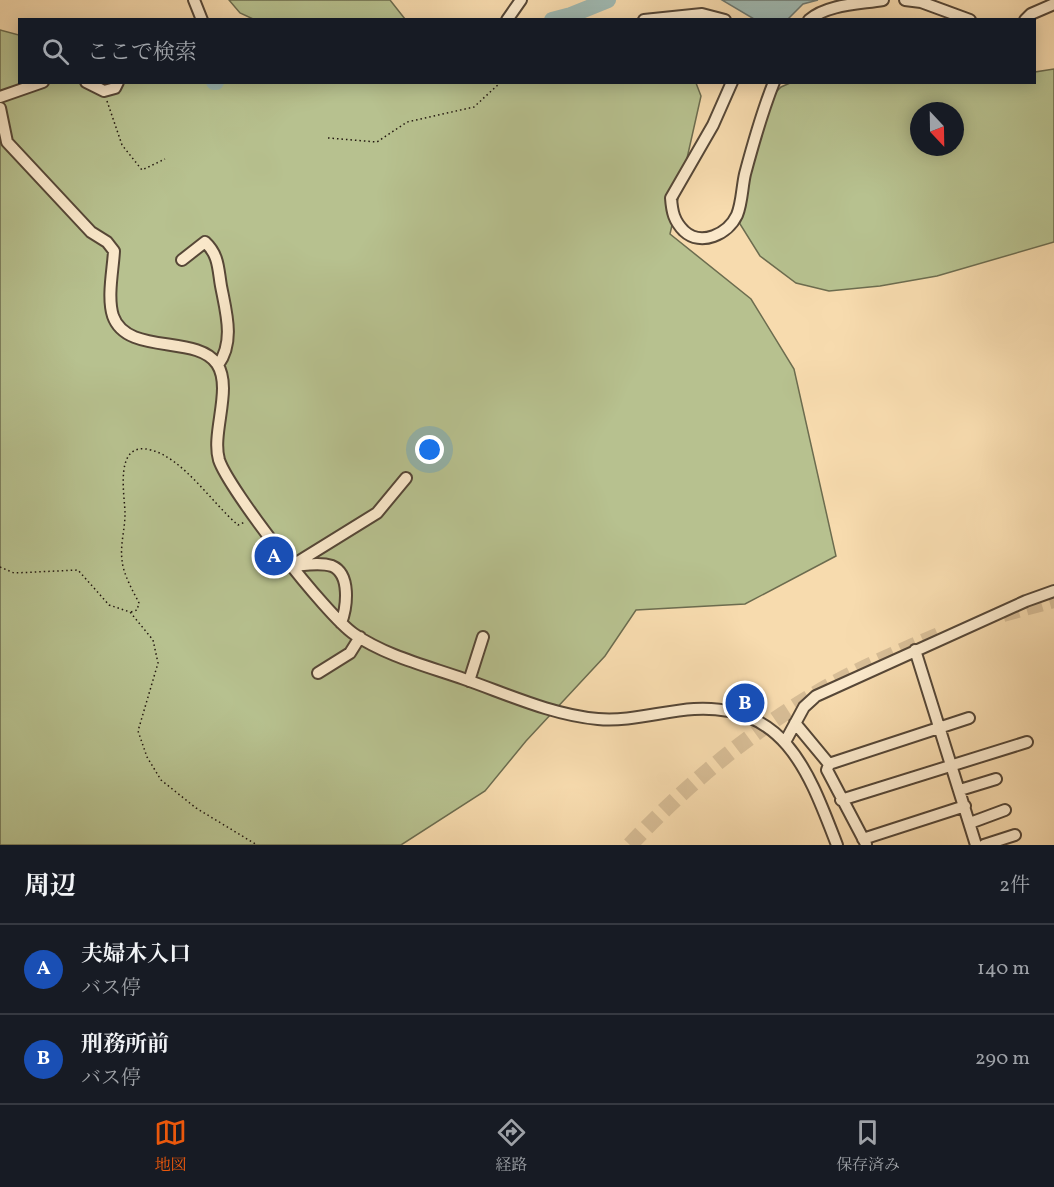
<!DOCTYPE html>
<html lang="ja">
<head>
<meta charset="utf-8">
<style>
  :root { --surface:#171b24; --page:#242831; --text:#f1f3f6; --muted:#9ea1a6; --line:#363941; --accent:#ea580c }
  body { margin:0; font-family:Vollkorn,"Noto Serif JP",serif; background:var(--page); color:var(--text) }
  .compass { position:absolute; left:910px; top:102px; width:54px; height:54px; border-radius:50%; background:var(--surface); box-shadow:0 3px 15px #0003; rotate:158deg }
  .you { position:absolute; left:430px; top:450px; width:21px; height:21px; margin:-15px; border:4px solid #fff; border-radius:50%; background:#1a73e8; box-shadow:0 0 0 9px #1a73e833 }
  .badge { display:grid; place-items:center; width:39px; height:39px; border-radius:50%; background:var(--accent); color:#fff; font-size:20px; font-weight:700 }
  .pin { position:absolute; translate:-50% -50%; border:3px solid #fff; box-shadow:0 2px 6px #0006 }
  .list { margin:0; padding:0; list-style:none }
  h2 { display:flex; justify-content:space-between; align-items:center; height:78px; margin:0; padding:0 24px; font-size:26px }
  h2 small { font-size:20px; font-weight:400; color:var(--muted) }
  .list li { display:grid; grid-template-columns:39px 1fr auto; gap:18px; align-items:center; box-sizing:border-box; height:90px; padding:0 24px; border-top:2px solid var(--line) }
  .list b { display:block; font-size:22px; white-space:nowrap }
  .list p { margin:0; font-size:20px; white-space:nowrap; color:var(--muted) }
  .list em { font-size:20px; font-style:normal; color:var(--muted) }
  .icon { flex:none; width:33px; height:33px; fill:none; stroke:currentColor; stroke-width:2; stroke-linecap:round; stroke-linejoin:round }
  .map { position:relative; flex:none; width:1054px; height:845px; overflow:hidden }
  .search { position:absolute; background:var(--surface); box-shadow:0 3px 15px #0003; left:18px; right:18px; top:18px; height:66px; display:flex; align-items:center; gap:15px; box-sizing:border-box; padding:0 21px; border-radius:0px; color:var(--muted); font-size:22px }
  .sheet { height:258px; background:var(--surface) }
  nav { display:flex; justify-content:space-around; align-items:center; box-sizing:border-box; height:84px; border-top:2px solid var(--line); background:var(--surface); font-size:16px; color:var(--muted) }
  nav a { display:grid; justify-items:center; gap:3px }
  nav .on { color:var(--accent) }
  .map>svg:first-child { display:block }
  .green { fill:#b7c18f; stroke:#6c6c4f; stroke-width:1.5; fill-rule:evenodd }
  .water { fill:#9fb9b2; stroke:#6d7871; stroke-width:1.5 }
  .lines { fill:none; stroke-linecap:round; stroke-linejoin:round }
  .river { stroke:#9fb9b2; stroke-width:16 }
  .highway-tunnel { stroke:#d7bd96; stroke-width:16; stroke-dasharray:16 8; stroke-linecap:butt }
  .minor-casing { stroke:#564737; stroke-width:14 }
  .path { stroke:#21160f; stroke-width:1.5; stroke-dasharray:1.5 3; stroke-linecap:butt }
  .minor { stroke:#fae8ca; stroke-width:10 }
</style>
</head>
<body>
<div class="map">
<svg width="1054" height="845" viewBox="0 0 1054 845">
  <rect width="100%" height="100%" fill="#f7dbae"/>
  <filter id="stains"><feTurbulence type="fractalNoise" baseFrequency=".00333" numOctaves="4"/><feColorMatrix values="0 0 0 0 .2 0 0 0 0 .09 0 0 0 0 .02 0 0 0 .5 -.17"/></filter>
  <radialGradient id="worn" r=".72"><stop offset=".6" stop-color="#630" stop-opacity="0"/><stop offset="1" stop-color="#630" stop-opacity=".3"/></radialGradient>
  <!-- green -->
  <path class="green" d="M229,0H390L405,19H253L240,13Z
    M0,30L19,35L20,82L696,83L701,96L670,234L751,299L794,369L836,556L745,604L636,610L605,656L526,741L485,791L401,845H0Z
    M1054,69V242L937,276L880,286L829,291L796,283L760,256L740,224L736,196L768,100L781,87L790,83L1034,82L1035,72ZM919,111H955V147H919Z"/>
  <!-- water -->
  <path class="water" d="M722,0H818L803,4L788,19H754Z"/>
  <g class="lines">
    <!-- river -->
    <path class="river" d="M552,20L571,15L608,0
      M214,82H216"/>
    <!-- highway-tunnel -->
    <path class="highway-tunnel" d="M1003,614L1054,600
      M630,845C682,789 744,737 810,697C851,672 896,653 941,634"/>
    <defs>
      <path id="minor" d="M194,0L202,20
        M905,0L921,2L970,20
        M507,20L521,0
        M644,20L702,14L725,20
        M809,20C827,4 861,4 883,0
        M1025,20L1031,14L1054,4
        M86,82L104,91L115,88L118,82
        M732,82L713,125L671,198C672,212 674,221 684,231C701,247 728,234 737,215C742,203 742,187 745,174C753,144 762,112 774,82
        M0,97L43,82
        M0,108L7,142L91,232L107,242L114,251C113,270 107,297 113,316C127,356 197,334 217,364C233,388 211,433 219,460C229,490 327,616 354,634C386,656 427,666 464,679C507,694 552,715 598,719C629,722 663,711 694,709C786,704 809,773 837,845
        M182,260L205,242C219,255 218,269 221,286C226,312 235,342 218,365
        M293,565L377,513L406,478
        M294,566C305,565 320,562 332,566C351,574 347,607 341,623
        M915,650L976,845
        M318,673L350,653L360,637
        M469,681L483,637
        M795,723L829,764L969,718
        M785,742L804,707L816,696L1026,601L1054,591
        M829,764L827,770L866,844
        M960,790L996,779
        M841,800L1027,742
        M970,823L1005,810
        M863,839L965,806
        M984,845L1015,835"/>
    </defs>
    <!-- minor casing -->
    <use href="#minor" class="minor-casing"/>
    <!-- path -->
    <path class="path" d="M107,101L122,145L142,170L165,159
      M328,138L377,142L407,122L474,107L501,82
      M0,567L14,573L78,570L109,605L130,612L153,640L158,663L138,731L147,757L161,780L196,808L257,845
      M131,612L137,610L139,603C133,591 123,574 122,560C120,545 125,529 125,514C125,495 113,440 151,450C183,458 212,503 238,525L245,522"/>
    <!-- minor -->
    <use href="#minor" class="minor"/>
  </g>
  <rect width="100%" height="100%" filter="url(#stains)"/>
  <rect width="100%" height="100%" fill="url(#worn)"/>
</svg>
<svg class="compass" viewBox="-18 -18 36 36"><path d="M0-13l5 13h-10z" fill="#e53935"/><path d="M0 13l5-13h-10z" fill="#9ea1a6"/></svg>
<div class="you"></div>
<div class="pin badge" style="left:274px;top:556px;background:#1a4fb4">A</div>
<div class="pin badge" style="left:745px;top:703px;background:#1a4fb4">B</div>
<div class="search"><svg class="icon" aria-label="search" viewBox="0 0 24 24"><circle cx="10" cy="10" r="6"/><path d="M15 15l6 6"/></svg>ここで検索</div>
</div>
<section class="sheet">
<h2>周辺<small>2件</small></h2>
<ul class="list">
<li><span class="badge" style="background:#1a4fb4">A</span><div><b>夫婦木入口</b><p>バス停</p></div><em>140 m</em></li>
<li><span class="badge" style="background:#1a4fb4">B</span><div><b>刑務所前</b><p>バス停</p></div><em>290 m</em></li>
</ul>
</section>
<nav>
<a class="on"><svg class="icon" aria-label="map" viewBox="0 0 24 24"><path d="M3 6l6-2 6 2 6-2v14l-6 2-6-2-6 2zM9 4v14M15 6v14"/></svg>地図</a>
<a><svg class="icon" aria-label="directions" viewBox="0 0 24 24"><path d="M12 3l9 9-9 9-9-9zM9 14v-3h6M13 9l2 2-2 2"/></svg>経路</a>
<a><svg class="icon" aria-label="saved" viewBox="0 0 24 24"><path d="M7 4h10v16l-5-4-5 4z"/></svg>保存済み</a>
</nav>
</body>
</html>
